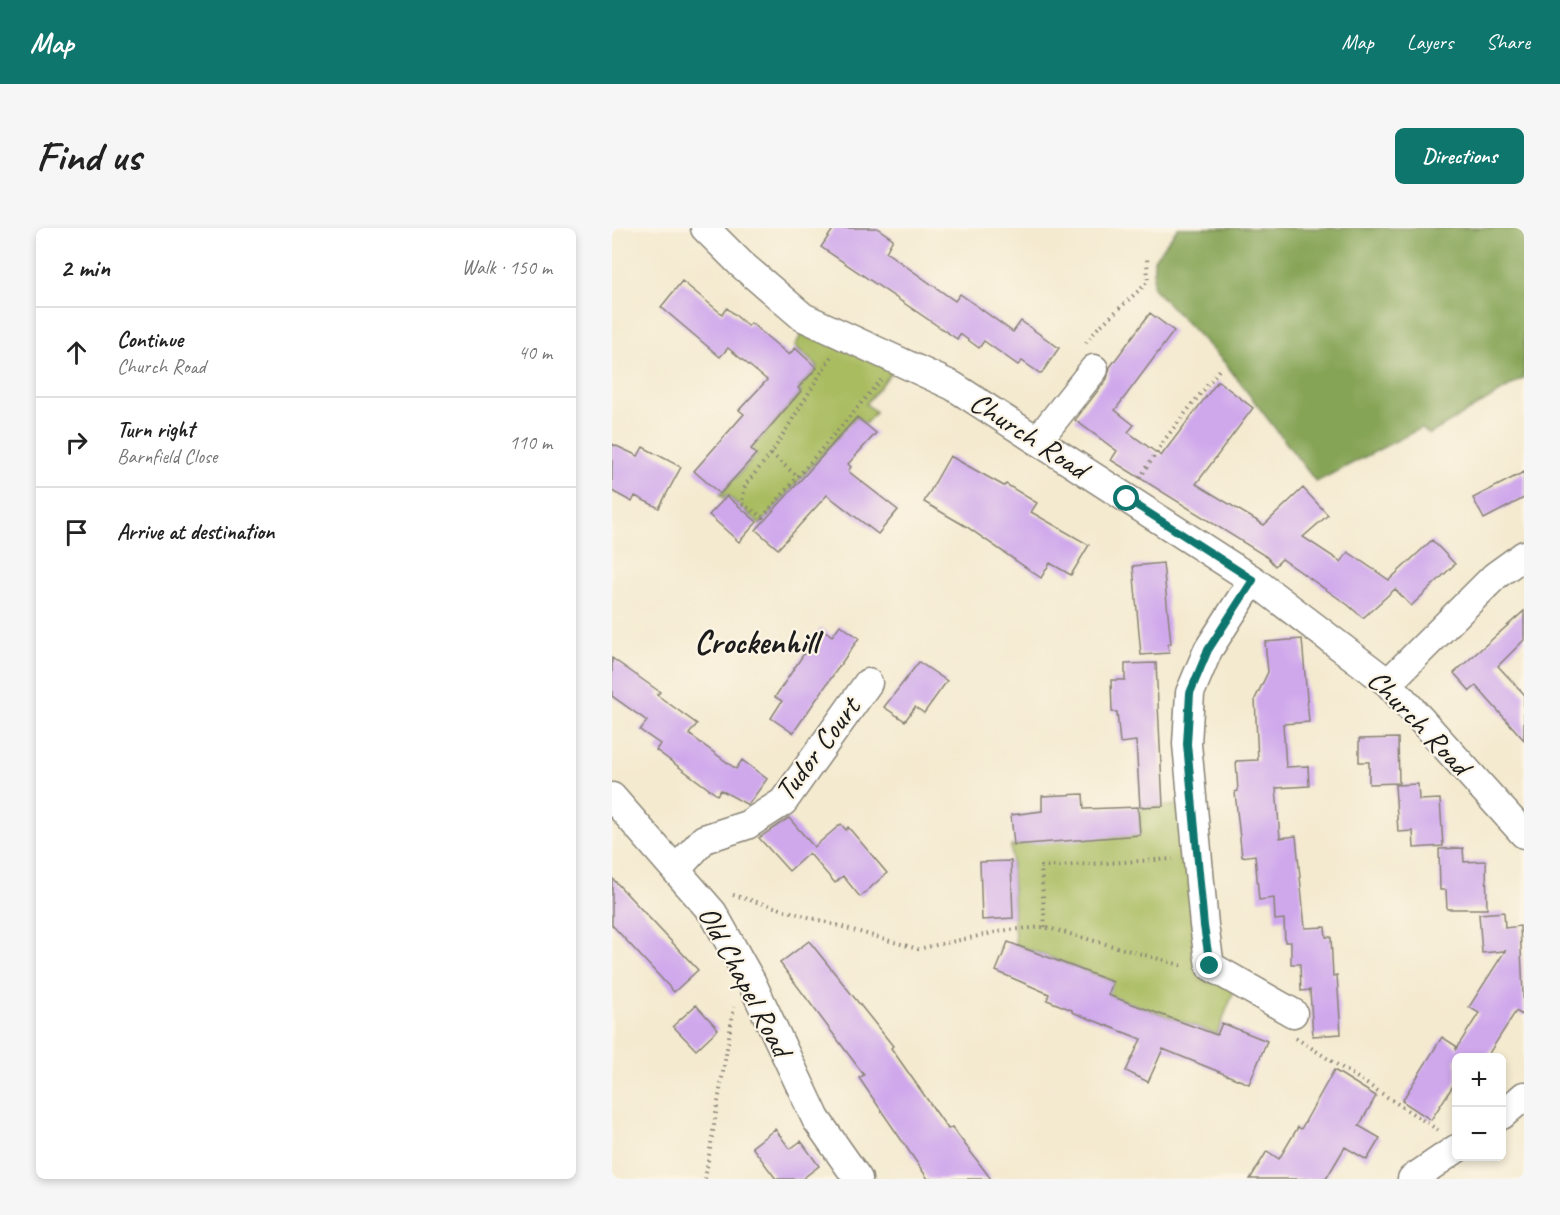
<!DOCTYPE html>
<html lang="en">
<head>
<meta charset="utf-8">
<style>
  :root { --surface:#fff; --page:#f6f6f6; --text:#222; --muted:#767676; --line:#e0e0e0; --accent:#0f766e }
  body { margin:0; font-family:Caveat,sans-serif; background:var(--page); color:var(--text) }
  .controls { position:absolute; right:18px; bottom:18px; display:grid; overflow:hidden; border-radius:9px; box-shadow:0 3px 9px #0003 }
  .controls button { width:54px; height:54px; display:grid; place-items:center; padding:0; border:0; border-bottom:2px solid var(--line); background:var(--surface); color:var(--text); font:30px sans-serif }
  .stop { position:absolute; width:18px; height:18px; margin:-14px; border:4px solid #0f766e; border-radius:50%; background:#fff }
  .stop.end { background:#0f766e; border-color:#fff; box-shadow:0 2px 6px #0008 }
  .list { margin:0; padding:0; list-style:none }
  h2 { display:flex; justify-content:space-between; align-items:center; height:78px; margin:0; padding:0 24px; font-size:26px }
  h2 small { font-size:20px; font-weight:400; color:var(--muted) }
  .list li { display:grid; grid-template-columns:39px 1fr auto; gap:18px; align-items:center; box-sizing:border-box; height:90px; padding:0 24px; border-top:2px solid var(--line) }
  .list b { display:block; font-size:22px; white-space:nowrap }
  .list p { margin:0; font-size:20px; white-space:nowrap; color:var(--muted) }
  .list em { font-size:20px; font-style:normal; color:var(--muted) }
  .icon { flex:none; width:33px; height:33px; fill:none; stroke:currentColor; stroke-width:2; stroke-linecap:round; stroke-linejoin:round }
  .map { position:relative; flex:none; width:912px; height:951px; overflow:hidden; border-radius:9px }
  header { display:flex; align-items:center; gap:36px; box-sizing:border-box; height:84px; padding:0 30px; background:var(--accent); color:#fff }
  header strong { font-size:28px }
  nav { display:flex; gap:33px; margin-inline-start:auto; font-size:21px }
  .intro { display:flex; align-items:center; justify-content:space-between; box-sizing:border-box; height:144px; padding:0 36px }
  h1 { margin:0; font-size:42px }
  .button { padding:15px 27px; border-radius:9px; background:var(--accent); color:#fff; font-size:21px; font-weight:700 }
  main { display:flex; gap:36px; padding:0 36px }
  aside { flex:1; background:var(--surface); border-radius:9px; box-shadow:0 3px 9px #0003 }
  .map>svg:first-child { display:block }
  .green { fill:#a9bc60; stroke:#626c3e; stroke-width:1.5 }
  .forest { fill:#86a456; stroke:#516039; stroke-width:1.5 }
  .building { fill:#cfa8ec }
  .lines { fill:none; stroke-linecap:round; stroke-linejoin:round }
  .minor-casing { stroke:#888376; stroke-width:31 }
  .path { stroke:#888376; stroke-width:4; stroke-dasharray:1.5 4.5; stroke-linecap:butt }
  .minor { stroke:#fff; stroke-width:28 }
  .route { stroke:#0f766e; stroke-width:8 }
  .labels { text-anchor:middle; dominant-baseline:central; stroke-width:4.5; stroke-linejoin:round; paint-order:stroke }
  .street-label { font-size:30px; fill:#1c1c1c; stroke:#fcf5e5 }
  .quarter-label { font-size:33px; font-weight:bold; fill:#1c1c1c; stroke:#fcf5e5 }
</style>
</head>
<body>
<header>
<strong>Map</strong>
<nav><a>Map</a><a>Layers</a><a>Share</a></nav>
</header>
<div class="intro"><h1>Find us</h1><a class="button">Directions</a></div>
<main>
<aside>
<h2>2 min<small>Walk · 150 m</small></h2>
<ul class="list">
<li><svg class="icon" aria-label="ahead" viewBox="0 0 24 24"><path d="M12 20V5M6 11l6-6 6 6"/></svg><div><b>Continue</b><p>Church Road</p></div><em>40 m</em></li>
<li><svg class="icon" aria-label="right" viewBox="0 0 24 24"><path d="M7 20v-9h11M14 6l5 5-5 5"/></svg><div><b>Turn right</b><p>Barnfield Close</p></div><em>110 m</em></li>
<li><svg class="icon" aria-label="arrive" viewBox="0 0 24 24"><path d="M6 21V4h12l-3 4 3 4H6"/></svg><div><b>Arrive at destination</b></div></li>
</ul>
</aside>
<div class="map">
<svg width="912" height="951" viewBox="0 0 912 951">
  <rect width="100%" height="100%" fill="#fcf5e5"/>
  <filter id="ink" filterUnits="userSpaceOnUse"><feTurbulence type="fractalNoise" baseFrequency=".0167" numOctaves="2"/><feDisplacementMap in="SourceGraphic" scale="12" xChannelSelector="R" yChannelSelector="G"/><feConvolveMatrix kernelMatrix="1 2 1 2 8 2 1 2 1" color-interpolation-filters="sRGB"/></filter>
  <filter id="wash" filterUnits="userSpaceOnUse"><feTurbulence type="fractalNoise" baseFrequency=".008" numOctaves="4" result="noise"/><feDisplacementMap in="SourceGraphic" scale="24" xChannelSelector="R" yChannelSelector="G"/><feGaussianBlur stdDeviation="1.35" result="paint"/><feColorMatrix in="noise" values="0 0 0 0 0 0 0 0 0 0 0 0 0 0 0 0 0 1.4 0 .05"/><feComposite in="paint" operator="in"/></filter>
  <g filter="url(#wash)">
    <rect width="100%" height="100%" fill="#f4ead0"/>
    <!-- green -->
    <path class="green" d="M197,93L288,134L254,176L264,184L253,196L244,188L148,297L115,267L112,270L108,267L145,226L139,221L189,164L186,161L206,139L183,118Z
      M581,576L592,698L624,758L605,806L496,767L501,754L403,716L399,618L445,611L528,607L527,580Z"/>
    <!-- forest -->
    <path class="forest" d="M566,0H912V150L818,206L809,200L704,254L613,135L541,60L542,31Z"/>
    <g id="blocks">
      <!-- building -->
      <path class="building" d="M222,0H265L281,11L274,24L343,73L348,66L401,104L409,93L447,120L429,146L410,133L406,137L372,113L367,120L348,106L345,111L209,19Z
        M70,53L110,86L115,80L136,98L139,95L177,127L183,120L205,140L186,160L189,163L139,221L144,226L108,266L82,243L132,186L127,182L155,152L116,120L108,129L49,79Z
        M538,85L562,103L503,182L522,197L516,204L549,228L606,153L641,180L584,256L652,297L691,260L716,287L691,309L729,334L736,324L777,352L820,312L843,336L799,378L783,361L751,390L736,377L670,331L663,338L655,329L499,232L505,223L463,192L495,151L498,139Z
        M245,189L264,205L236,236L239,239L236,243L286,282L266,306L215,267L166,321L144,302Z
        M0,216L26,228L31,219L69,239L47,280L23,268L20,274L0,263Z
        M338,228L392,258L394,256L425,275L419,284L477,317L459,347L438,335L429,350L355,299L312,274Z
        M912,244V270L872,291L861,270Z
        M115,268L145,294L127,314L97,287Z
        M551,335L559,416H556L557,425L529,427L521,338Z
        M912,383V412L886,438L912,466V512L864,458L858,463L842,445Z
        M228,397L247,410L181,505L159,490L170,473L163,469L209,400L220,408Z
        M690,411L697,494L671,496L674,539L696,538L697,558L664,560L668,610L684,608L693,700L713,699L714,709H719L721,748L725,747L729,806L701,808L698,762L689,763L688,736H679V714H673L672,691L663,692L662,670L647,672L643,627L630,629L623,564L626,563L624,533L646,532L643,471L656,444L653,414Z
        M0,430L48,464L45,467L85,496L77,506L124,541L130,532L155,551L136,577L109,562L105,567L44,522L48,516L28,502L35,493L0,468Z
        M307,434L335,453L312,485L303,479L293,493L272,479Z
        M544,435L551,578L528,579L524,513L508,515L505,484H500L499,452H513V436Z
        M786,510L787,555L757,556V534H747V511Z
        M806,556L807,572L828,571L831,618L802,620L801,603L786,604L783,557Z
        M471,566L472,581L526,579L528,607L402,617L399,587L430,583V568Z
        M177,590L202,619L229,596L234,602L236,599L275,645L248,669L231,648L223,655L197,625L177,643L147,610Z
        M851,620L852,634L874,633L875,681H835L834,662H828L827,621Z
        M399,633L401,690L370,692L368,634Z
        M0,650L86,742L62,764L0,697Z
        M892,684L893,700L908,698L912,788L904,783L874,830H844V853L819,892L790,873L830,809L844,818V821L867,785L857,779L893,723L870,725L867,686Z
        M197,713L281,818L279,820L336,901L340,899L379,951H316L247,850L252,847L168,735Z
        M396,714L501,754L496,767L605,807L610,795L655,813L637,856L551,821L536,854L514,843L529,811L460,784V782L435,772L437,766L384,743Z
        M84,777L106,801L84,822L61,798Z
        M722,842L764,868L747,898L768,910L755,932L733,919L714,951H638L655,923L667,931L686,899L689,901Z
        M163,901L178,921L189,913L207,938L190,951H164L140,919Z"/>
    </g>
  </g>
  <g filter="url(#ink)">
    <use href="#blocks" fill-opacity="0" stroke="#888376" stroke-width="1.5"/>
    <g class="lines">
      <defs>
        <path id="minor" d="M93,0L129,36L191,89L341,158L641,352L776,455L912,606
          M425,213L482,141
          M641,352L596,422L578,465L575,516L592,697L598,738L681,785
          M776,455L883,348L912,327
          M0,569L101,685L139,753L204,891L246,951
          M64,642L92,611L135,597L171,574L256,455
          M890,887L912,868
          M800,951L844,921"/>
      </defs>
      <!-- minor casing -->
      <use href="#minor" class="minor-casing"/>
      <!-- path -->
      <path class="path" d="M474,115L486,100L536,54L535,29
        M219,129L159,226L133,257L130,276L151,289L269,152
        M159,226L185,248
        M528,250L554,210L607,142
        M121,667L306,721L395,702L433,699L572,738
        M433,699L429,639L561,631
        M684,810L826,902
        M93,951L122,779"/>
      <!-- minor -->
      <use href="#minor" class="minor"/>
    </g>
  </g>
  <g class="lines" filter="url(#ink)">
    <!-- route -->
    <path class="route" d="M515,271L641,352L596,422L578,465L575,516L592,698L598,738"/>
  </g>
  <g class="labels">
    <!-- street labels -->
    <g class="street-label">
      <text transform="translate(417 207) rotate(33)">Church Road</text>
      <text transform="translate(807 494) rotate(46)">Church Road</text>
      <text transform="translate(205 521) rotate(-53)">Tudor Court</text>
      <text transform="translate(133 753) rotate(62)">Old Chapel Road</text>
    </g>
    <!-- quarter labels -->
    <g class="quarter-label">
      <text x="144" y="414">Crockenhill</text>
    </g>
  </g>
</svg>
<div class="controls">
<button>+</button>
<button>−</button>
</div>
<div class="stop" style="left:515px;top:271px"></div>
<div class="stop end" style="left:598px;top:738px"></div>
</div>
</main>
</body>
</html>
